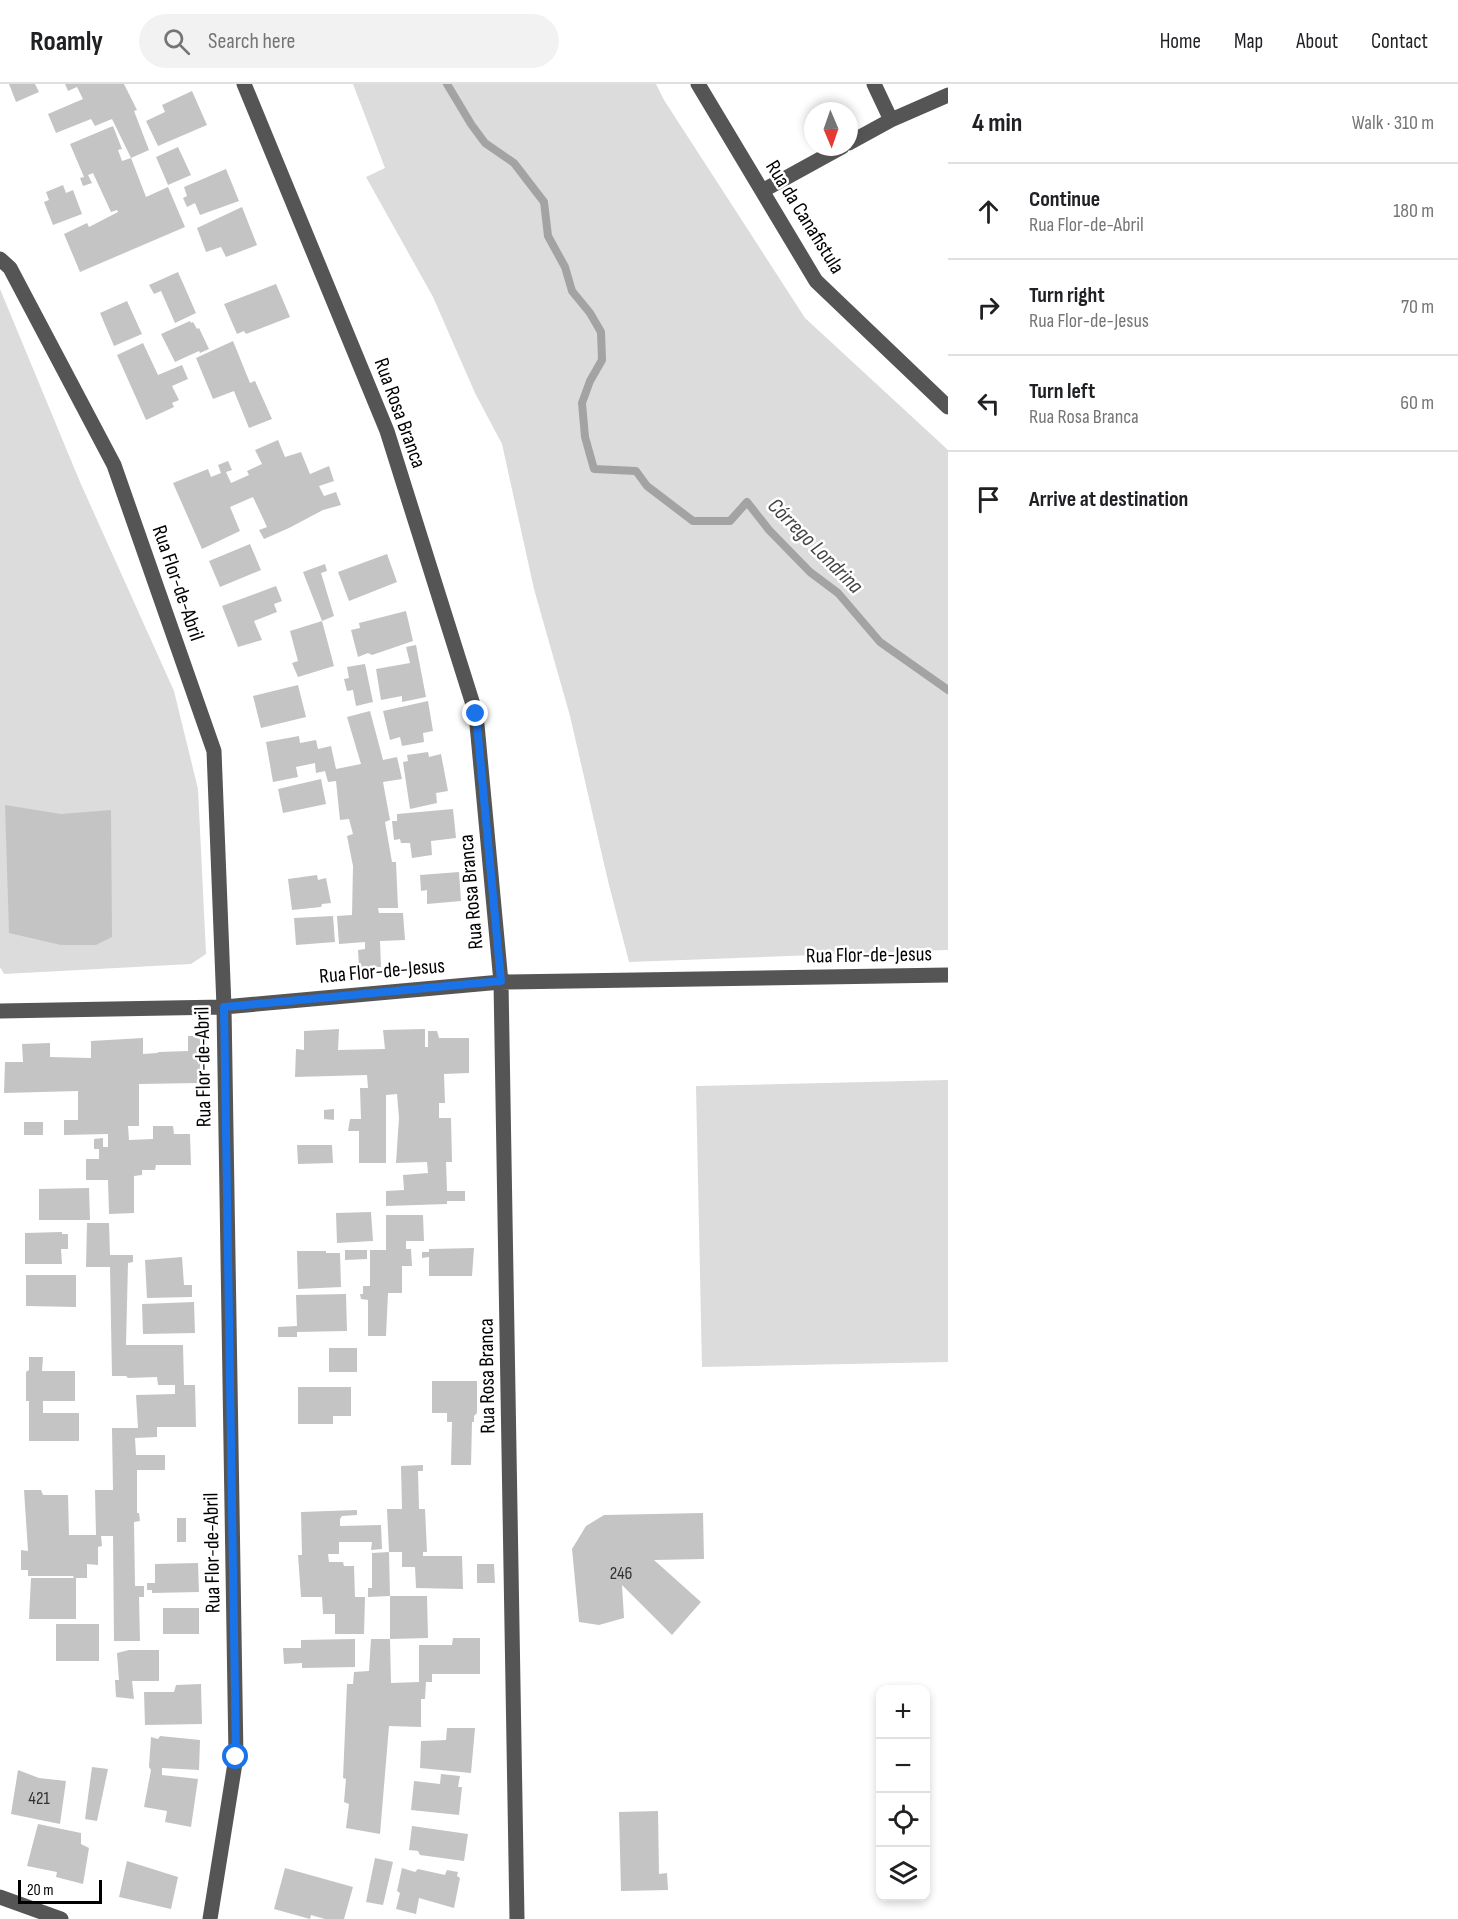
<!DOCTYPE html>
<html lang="en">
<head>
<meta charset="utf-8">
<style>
  :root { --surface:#fff; --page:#f2f2f2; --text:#202124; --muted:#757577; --line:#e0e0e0 }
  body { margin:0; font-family:"Sofia Sans Condensed",sans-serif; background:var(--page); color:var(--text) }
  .controls { position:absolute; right:18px; bottom:18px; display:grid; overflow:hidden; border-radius:12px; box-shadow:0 3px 9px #0003 }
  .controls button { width:54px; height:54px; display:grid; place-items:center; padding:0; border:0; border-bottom:2px solid var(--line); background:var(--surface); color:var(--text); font:30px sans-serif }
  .compass { position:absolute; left:804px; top:18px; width:54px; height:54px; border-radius:50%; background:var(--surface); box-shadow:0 3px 9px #0003; rotate:178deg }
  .scale { position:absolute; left:18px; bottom:15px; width:84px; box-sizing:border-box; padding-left:6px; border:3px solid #000; border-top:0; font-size:16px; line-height:21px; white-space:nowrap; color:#000; -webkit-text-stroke:4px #fff; paint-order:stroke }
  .stop { position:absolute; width:18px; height:18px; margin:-14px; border:4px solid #1a73e8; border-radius:50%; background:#fff }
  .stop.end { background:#1a73e8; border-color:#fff; box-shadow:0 2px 6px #0008 }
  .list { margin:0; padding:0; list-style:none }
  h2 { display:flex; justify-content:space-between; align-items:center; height:78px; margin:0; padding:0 24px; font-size:26px }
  h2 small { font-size:20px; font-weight:400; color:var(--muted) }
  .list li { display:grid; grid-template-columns:39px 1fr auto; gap:18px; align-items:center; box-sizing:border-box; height:96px; padding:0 24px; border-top:2px solid var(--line) }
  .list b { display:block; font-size:22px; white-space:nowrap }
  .list p { margin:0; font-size:20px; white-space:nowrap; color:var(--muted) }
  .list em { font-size:20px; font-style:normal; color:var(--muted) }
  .icon { flex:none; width:33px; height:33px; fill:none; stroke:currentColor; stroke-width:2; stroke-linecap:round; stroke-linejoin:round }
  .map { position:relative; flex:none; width:948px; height:1835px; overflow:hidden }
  header { display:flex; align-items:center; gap:36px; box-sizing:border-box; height:84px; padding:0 30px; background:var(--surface); border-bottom:2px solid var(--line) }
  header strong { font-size:28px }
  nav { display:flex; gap:33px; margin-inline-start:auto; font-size:21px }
  .search { width:420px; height:54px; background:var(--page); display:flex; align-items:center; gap:15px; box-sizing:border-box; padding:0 21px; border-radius:33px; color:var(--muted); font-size:22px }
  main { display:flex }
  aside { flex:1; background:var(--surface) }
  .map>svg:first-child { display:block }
  .green { fill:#dcdcdc }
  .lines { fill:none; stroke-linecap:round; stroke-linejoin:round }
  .stream { stroke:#a3a3a3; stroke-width:8 }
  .building { fill:#c4c4c4 }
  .minor { stroke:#555; stroke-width:15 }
  .route { stroke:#1a73e8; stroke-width:8 }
  .labels { text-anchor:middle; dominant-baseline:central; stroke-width:5; stroke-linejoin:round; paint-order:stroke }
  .number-label { font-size:18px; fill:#313131 }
  .street-label { font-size:21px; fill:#000; stroke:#fff }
  .water-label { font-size:22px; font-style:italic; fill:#444; stroke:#fff }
</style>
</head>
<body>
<header>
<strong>Roamly</strong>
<div class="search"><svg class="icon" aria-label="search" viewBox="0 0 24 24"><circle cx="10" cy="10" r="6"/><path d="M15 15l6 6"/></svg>Search here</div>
<nav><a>Home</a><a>Map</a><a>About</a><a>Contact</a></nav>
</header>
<main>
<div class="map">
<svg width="948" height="1835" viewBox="0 0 948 1835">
  <rect width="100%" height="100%" fill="#fff"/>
  <!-- green -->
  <path class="green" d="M353,0H656L664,16L805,234L948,366V866L629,878L608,797L570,632L534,505L502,360L475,309L433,213L366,93L385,84Z
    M0,205L80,398L174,607L198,705L206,870L191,880L4,890L0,883Z
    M948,996V1278L702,1283L696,1002Z"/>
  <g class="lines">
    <!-- stream -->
    <path class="stream" d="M447,0L471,40L485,59L514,79L544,118L548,152L565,183L572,207L590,229L601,248L602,276L590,297L582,319L585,353L594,385L636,387L647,402L693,437H730L747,418L769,446L810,488L838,509L880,558L948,606"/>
  </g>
  <!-- building -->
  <path class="building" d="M9,0H35L39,8L16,18Z
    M65,0H124L137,26L134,27L149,66L131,74L112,35L95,42L91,35L56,49L48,30L83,15L77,3L68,7Z
    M192,7L207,41L158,62L146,37L165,28L162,21Z
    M113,42L122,65L118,66L122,77L131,74L146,113L168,103L185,143L80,188L64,150L87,139L89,143L118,128L117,126L111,128L93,89L88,91L92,99L83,102L80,94L84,93L70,60Z
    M178,63L191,91L168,101L156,73Z
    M226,85L239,117L200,131L195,119L187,123L183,114L187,112L184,103Z
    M63,101L66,109L73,106L82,130L53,141L44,118L49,116L46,108Z
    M242,123L257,161L226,173L221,163L206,168L197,144Z
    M178,188L196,229L175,239L161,207L154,210L149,201Z
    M276,200L290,233L246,250L244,247L237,250L224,220Z
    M127,217L142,250L114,262L100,229Z
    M190,237L191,239L193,238L197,245L199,244L209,265L200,269L199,267L175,278L161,250Z
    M233,257L250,299L255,297L272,335L249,344L234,307L213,315L196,274Z
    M143,259L158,291L182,281L188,295L172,302L179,316L172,319L174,323L146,336L117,271Z
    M278,356L285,373L301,368L310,390L329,382L334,397L319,402L324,412L336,408L341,421L323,426L289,444L264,455L259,446L267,443L253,413L230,423L240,447L202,465L173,399L208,385L211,393L221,389L218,381L228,377L232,386L226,388L231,399L249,391L247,387L262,380L255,366Z
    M250,460L261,486L220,503L209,477Z
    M387,470L397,498L349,517L338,488Z
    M325,480L327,487L321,489L334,532L322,537L303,488Z
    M276,502L282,517L274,520L277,528L254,537L262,556L238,563L222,522Z
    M406,527L413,557L372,571L368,569L358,573L351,546L360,544L359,539Z
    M322,537L334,582L298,593L292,579L298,577L290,547Z
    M416,561L426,613L402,618V612L381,616L376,585L410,579L406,563Z
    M365,580L373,618L356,622L353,606L347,607L344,595L349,594L347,583Z
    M298,601L306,633L261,644L253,612Z
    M428,617L433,647L423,649L424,658L402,662L400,653L390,656L383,627Z
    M370,627L383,676L397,673L402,695L383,698L390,736L385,738L392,778H396L398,824H378L379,829H403L405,856L380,857L381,883H359L358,866L365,865V858L339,860L337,832L352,831L353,782L347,752L353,750L349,735L340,736L336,697L328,698L325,687L316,689L315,679L296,683L298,693L273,698L266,658L299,652L300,659L316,656L318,665L331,662L336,685L361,680L347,633Z
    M428,668L429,673L441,670L448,707L436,709L437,719L410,725L403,678L408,677L407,671Z
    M321,695L326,720L283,729L278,705Z
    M5,721L61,730L111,726L112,853L96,861H61L9,849Z
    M453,725L456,754L431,757L432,771L412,774L410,759H401L400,755L394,756L392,737H397V730Z
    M459,788L461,817L427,820V806L421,807L420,791Z
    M317,791L318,796L326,794L331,819L322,820L321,823L292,826L288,795Z
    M333,832L335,858L296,861L294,834Z
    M339,945L338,966L385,965L383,946L425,945V963H428V947H437L439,954H469V989L444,990L445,1019H439V1034H451L452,1078H446L447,1107H465V1117H447V1120L386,1122V1107L404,1106L403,1091L428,1089L427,1078L396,1079L399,1034L397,1010L386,1011V1079H359V1047H348L350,1035H361L360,1004H368L367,991L295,993L296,965L304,966V947Z
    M188,952H200V999L139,1000V1042H128L129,1056L153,1055V1042H173L174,1050H190L191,1081H156L155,1086H142V1091L134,1092V1129L109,1130L108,1096H86V1075H99V1065H94V1055L103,1054V1063H108V1050L64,1051V1036H78V1007L4,1009L5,978H23L22,960L50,959V973L91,974V957L143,954V970L157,969L159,968L188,967Z
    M334,1025V1036L324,1035V1026Z
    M24,1038H43V1051H24Z
    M297,1061H332L333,1079L298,1080Z
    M89,1104L90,1136H39V1105Z
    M371,1128L373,1157L337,1159L336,1129Z
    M386,1131H423L424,1157H406V1165H411L412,1182H402V1209H388L386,1252H368V1216L361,1215L360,1210H363V1202H370V1166H386Z
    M87,1139H109L110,1171H133V1178L128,1179L126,1261H183L184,1301H195L196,1343H157V1353L135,1354L136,1371H165V1386H137V1429H139L140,1437L134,1438L135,1502H144V1513H139L140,1557H114L113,1452H101L102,1462L98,1463V1481L87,1480V1494H76V1535H29L31,1494H74L73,1492H28V1486H21V1466L28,1467L24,1406H41L43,1411H68L69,1451H96L95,1406H113L112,1344H138L136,1311L175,1310V1301H158L157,1293L128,1294L126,1292H112L110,1183H86Z
    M62,1148V1150H68V1165H61L62,1180H25V1149Z
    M474,1164L472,1192H429V1173L422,1174V1168H429V1165Z
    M345,1166H367V1175L345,1176Z
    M297,1167H326V1169H340L341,1203L298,1205Z
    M182,1173L184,1201H192V1213L147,1214L145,1176Z
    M26,1191H76V1223L26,1222Z
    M346,1210L347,1247L297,1248V1253H278V1243L297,1242L296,1211Z
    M194,1218L195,1249L143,1250L142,1220Z
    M329,1264H357V1288H329Z
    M29,1273H43L42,1287H75V1317H43V1329H79V1357H29V1317H26V1288L29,1286Z
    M432,1297H477V1329L474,1332V1338H472L471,1381H451L452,1338H447V1329H432Z
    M298,1303H351V1332H333V1340H298Z
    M423,1381V1387H418L419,1425H425L427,1468H423V1472H462L463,1505L416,1504L415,1483H402V1468H389L390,1512L368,1513V1504H372V1469L389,1468L387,1425H402L401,1382Z
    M357,1426V1431L342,1432L340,1435V1442L381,1441L382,1465L371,1466L372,1458H339V1470H328L329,1478H343L344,1482H354L355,1513H365L364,1550H335V1530H323L322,1513H301L298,1471H302L301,1428Z
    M703,1429L704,1475L654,1476L701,1518L672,1551L622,1501L624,1534L599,1541L579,1538L572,1465L586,1442L604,1431Z
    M177,1434H186V1458H177Z
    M198,1479L199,1508L152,1509V1506H147V1499H155V1480Z
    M477,1480H494L495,1499H477Z
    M390,1512H427L428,1554L390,1555Z
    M163,1524H199V1550H163Z
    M56,1540H99V1577H56Z
    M453,1554H480V1590H432V1598H426L425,1615H421V1643L389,1642L380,1750L346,1744L349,1720L344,1718L346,1695L343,1694L347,1600H353L354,1588L369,1587L371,1555H390L391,1599L419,1598V1561H452Z
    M355,1555V1583L302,1584V1579L284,1580L283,1564H301V1556Z
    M129,1566H159V1597H132L134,1615L116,1613L115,1596H119L117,1569Z
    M201,1600L202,1640L145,1641L144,1608H174L176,1601Z
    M447,1644H475L471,1689L420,1684L421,1657L446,1656Z
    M160,1652L200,1656L199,1686L162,1684V1691L198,1695L191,1743L165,1738L167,1727L144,1723L151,1686L149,1683L151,1653L158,1655Z
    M92,1683L108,1685L97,1737L85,1735Z
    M18,1686L39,1694L66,1697L60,1740L11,1730Z
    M441,1690L460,1692L458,1703H462L459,1731L411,1726L414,1697L440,1700Z
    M658,1727L659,1790L667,1789L668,1806L621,1807L619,1728Z
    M38,1740L81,1749V1760L89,1764L83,1800L56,1793L57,1788L27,1782Z
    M412,1742L468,1750L464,1777L420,1771L418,1767L409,1766Z
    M375,1774L393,1778L383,1821L366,1818Z
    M127,1777L178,1793L171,1825L119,1813Z
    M285,1784L353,1803L344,1835H325L311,1831L310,1835L274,1825Z
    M402,1784L415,1788L418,1785L445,1791L447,1786L458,1788L457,1792L460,1794L454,1824L419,1814L416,1830L396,1825L400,1809L397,1807Z"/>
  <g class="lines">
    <!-- minor -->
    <path class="minor" d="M244,0L387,347L476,630L501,898L517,1835
      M698,0L816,197L948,323
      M874,0L891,36
      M849,59L891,36L948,11
      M762,107L842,63
      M0,175L10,184L114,381L214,667L224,923L236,1673L210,1835
      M0,927L224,923L501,898L948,891
      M0,1813L61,1835"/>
  </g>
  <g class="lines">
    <!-- route -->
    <path class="route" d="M236,1673L224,923L501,897L476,630"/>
  </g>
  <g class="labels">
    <!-- number labels -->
    <g class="number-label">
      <text x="621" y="1489">246</text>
      <text x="39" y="1714">421</text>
    </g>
    <!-- street labels -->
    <g class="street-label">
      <text transform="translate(805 133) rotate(58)">Rua da Canafistula</text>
      <text transform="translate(400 329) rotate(70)">Rua Rosa Branca</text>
      <text transform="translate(178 499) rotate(71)">Rua Flor-de-Abril</text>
      <text transform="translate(471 808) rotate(-95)">Rua Rosa Branca</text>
      <text transform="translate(869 871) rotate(-1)">Rua Flor-de-Jesus</text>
      <text transform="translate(382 887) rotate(-5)">Rua Flor-de-Jesus</text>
      <text transform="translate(203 983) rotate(-91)">Rua Flor-de-Abril</text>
      <text transform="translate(487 1292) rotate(-91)">Rua Rosa Branca</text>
      <text transform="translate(212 1469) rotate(-91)">Rua Flor-de-Abril</text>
    </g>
    <!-- water labels -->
    <g class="water-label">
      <text transform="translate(815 462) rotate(45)">Córrego Londrina</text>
    </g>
  </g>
</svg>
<div class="controls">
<button>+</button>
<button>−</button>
<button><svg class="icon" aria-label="locate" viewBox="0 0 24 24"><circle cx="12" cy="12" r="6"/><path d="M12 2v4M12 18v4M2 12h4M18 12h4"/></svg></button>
<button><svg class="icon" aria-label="layers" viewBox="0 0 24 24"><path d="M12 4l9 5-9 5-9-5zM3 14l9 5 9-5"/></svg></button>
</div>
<svg class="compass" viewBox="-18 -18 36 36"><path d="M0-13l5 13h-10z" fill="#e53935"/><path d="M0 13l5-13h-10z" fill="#757577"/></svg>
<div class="scale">20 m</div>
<div class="stop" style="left:236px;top:1673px"></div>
<div class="stop end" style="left:476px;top:630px"></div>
</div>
<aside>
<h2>4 min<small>Walk · 310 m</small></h2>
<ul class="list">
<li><svg class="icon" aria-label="ahead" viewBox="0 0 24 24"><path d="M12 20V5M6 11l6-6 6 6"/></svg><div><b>Continue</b><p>Rua Flor-de-Abril</p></div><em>180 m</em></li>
<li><svg class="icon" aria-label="right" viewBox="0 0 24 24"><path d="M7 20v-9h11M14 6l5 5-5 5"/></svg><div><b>Turn right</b><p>Rua Flor-de-Jesus</p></div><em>70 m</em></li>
<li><svg class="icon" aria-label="left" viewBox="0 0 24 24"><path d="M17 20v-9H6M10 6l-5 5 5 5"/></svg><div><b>Turn left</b><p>Rua Rosa Branca</p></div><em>60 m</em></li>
<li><svg class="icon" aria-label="arrive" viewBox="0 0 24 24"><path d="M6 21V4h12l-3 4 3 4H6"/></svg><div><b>Arrive at destination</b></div></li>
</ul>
</aside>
</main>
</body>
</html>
